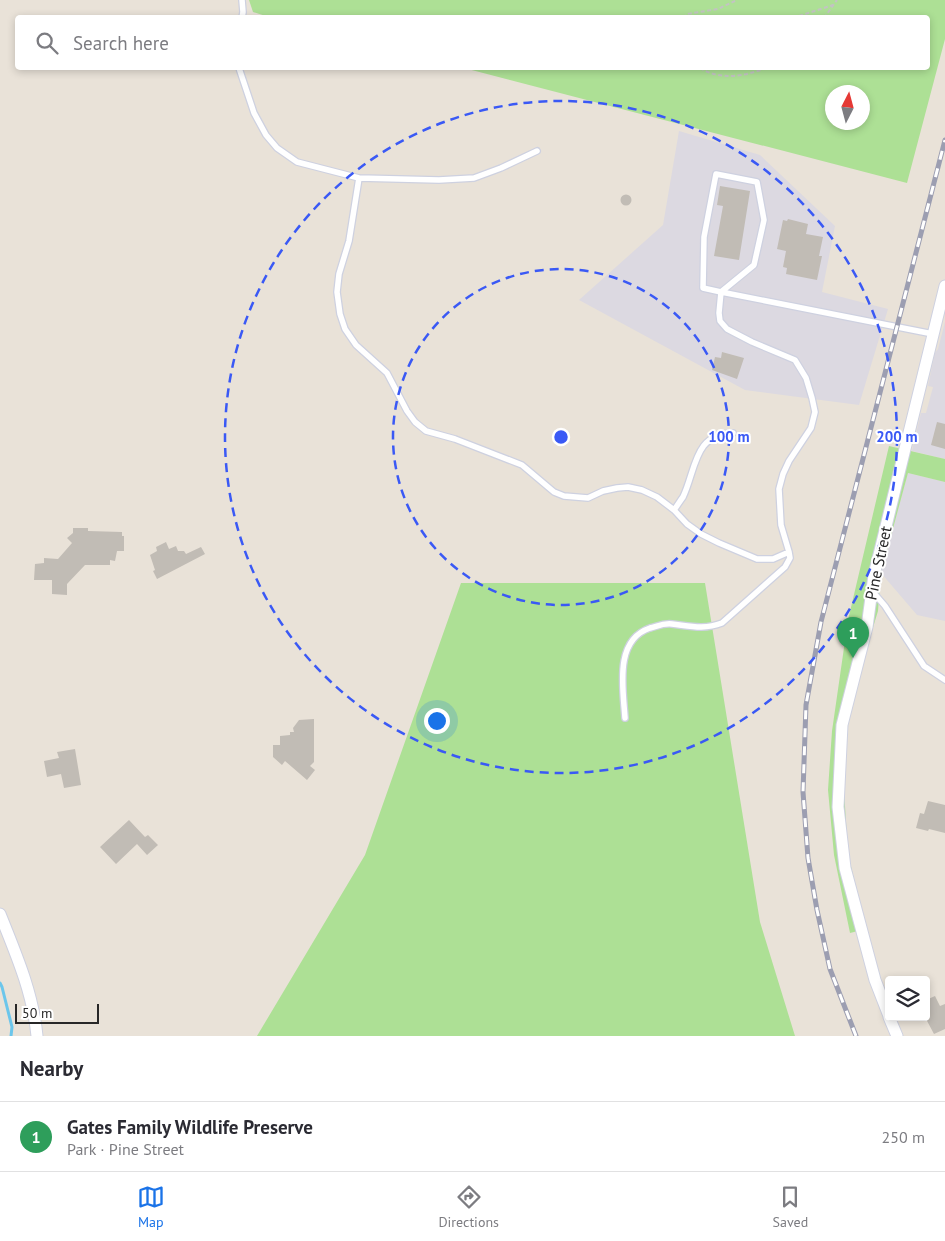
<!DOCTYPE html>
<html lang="en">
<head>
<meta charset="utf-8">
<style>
  :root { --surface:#fff; --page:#f2f2f3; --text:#2b2b33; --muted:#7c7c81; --line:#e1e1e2; --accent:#1a73e8 }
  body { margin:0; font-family:"PT Sans",sans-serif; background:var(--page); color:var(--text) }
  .controls { position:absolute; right:15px; bottom:15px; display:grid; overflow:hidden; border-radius:5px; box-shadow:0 2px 8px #0003 }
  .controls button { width:45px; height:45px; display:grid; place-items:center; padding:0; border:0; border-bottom:1px solid var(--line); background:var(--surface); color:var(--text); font:25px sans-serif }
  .compass { position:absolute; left:825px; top:85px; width:45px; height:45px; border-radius:50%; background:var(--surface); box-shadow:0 2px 8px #0003; rotate:6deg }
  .scale { position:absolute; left:15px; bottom:12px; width:84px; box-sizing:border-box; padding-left:5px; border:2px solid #272727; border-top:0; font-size:14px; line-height:18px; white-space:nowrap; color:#272727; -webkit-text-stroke:4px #fff; paint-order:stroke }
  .you { position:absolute; left:436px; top:720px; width:18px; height:18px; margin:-12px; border:4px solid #fff; border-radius:50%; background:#1a73e8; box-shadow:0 0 0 8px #1a73e833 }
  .badge { display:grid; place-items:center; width:32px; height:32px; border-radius:50%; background:var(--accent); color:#fff; font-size:16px; font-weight:700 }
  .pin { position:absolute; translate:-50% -41px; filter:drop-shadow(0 1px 2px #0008) }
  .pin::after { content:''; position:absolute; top:26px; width:18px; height:15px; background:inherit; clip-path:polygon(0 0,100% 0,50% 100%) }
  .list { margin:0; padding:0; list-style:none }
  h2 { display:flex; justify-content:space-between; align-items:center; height:65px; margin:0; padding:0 20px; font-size:21px }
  h2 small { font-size:16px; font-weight:400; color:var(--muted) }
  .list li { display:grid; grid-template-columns:32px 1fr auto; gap:15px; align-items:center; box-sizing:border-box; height:70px; padding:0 20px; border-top:1px solid var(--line) }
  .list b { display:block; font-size:19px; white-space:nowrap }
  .list p { margin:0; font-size:16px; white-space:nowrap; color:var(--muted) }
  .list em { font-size:16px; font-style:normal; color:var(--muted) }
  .icon { flex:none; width:28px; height:28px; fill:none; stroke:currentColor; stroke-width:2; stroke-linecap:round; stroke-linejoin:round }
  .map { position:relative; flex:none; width:945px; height:1036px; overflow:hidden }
  .search { position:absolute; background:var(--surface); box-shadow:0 2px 8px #0003; left:15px; right:15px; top:15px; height:55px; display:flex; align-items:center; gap:12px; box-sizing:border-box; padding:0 18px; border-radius:5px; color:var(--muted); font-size:19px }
  .sheet { height:135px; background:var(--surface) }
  nav { display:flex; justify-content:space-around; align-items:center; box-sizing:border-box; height:70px; border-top:1px solid var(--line); background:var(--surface); font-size:14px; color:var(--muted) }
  nav a { display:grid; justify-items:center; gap:2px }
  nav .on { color:var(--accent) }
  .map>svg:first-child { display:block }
  .industrial { fill:#dcd9e1 }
  .green { fill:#ade095; fill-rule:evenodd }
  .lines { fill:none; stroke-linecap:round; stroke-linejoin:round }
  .stream { stroke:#6cc6eb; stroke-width:3 }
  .building { fill:#c1bcb5 }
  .service-casing { stroke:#ced1e0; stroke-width:8 }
  .minor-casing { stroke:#ced1e0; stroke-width:13 }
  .path { stroke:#c3c3c3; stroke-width:2; stroke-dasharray:4 2.5; stroke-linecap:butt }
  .service { stroke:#fff; stroke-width:5.5 }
  .minor { stroke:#fff; stroke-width:11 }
  .rail-casing { stroke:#9c9eb1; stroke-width:5 }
  .rail { stroke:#fff; stroke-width:3; stroke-dasharray:9; stroke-linecap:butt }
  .ring { fill:none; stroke:#3a59f5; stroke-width:2.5; stroke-dasharray:9 6 }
  .labels { text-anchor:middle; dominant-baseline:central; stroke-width:4; stroke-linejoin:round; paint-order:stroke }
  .street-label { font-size:16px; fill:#272727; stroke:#fff }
  .centre { fill:#3a59f5; stroke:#fff; stroke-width:2.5 }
  .ring-label { font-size:15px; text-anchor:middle; font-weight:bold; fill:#3a59f5; stroke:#fff; stroke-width:4; stroke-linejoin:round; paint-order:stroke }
</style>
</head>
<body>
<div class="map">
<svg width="945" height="1036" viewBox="0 0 945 1036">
  <rect width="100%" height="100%" fill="#e9e2d8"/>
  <!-- industrial -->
  <path class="industrial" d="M679,131L760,155L835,226L822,292L888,309L859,405L745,390L579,300L663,225Z
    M945,322V459L912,451L921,413H926L933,387L928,386L935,353L938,349Z
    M908,473L945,482V621L917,615L881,573Z"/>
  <!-- green -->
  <path class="green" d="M249,0H945V39L907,183L464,68H928V18H272L253,12ZM862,92V122H832V92Z
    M889,446L945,459V482L908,473L881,573L878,611L852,697L846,731L844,790L848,854L866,929L850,933L834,855L828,790L832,731L848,620Z
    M461,583H705L760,922L795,1036H257L365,855Z"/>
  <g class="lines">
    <!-- stream -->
    <path class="stream" d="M0,983L2,987L12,1027L11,1036"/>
  </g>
  <!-- building -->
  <path class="building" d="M720,186L750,191L739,260L714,256L723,206L717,205Z
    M620.5 200a5.5 5.5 0 1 1 11 0a5.5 5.5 0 1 1-11 0Z
    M788,219L808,224L806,234L823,237L819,256H822L817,280L786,274L787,268L783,267L786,251L777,249L783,220L787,221Z
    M722,352L744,358L737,379L712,370L715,357L721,358Z
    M937,422L945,424V449L931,445Z
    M73,528H88V531L122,532V536H124V551H117L115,561L110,560V565H85L67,584V595L52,594V580H34L35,564L44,563V558L58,559L72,543L67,538L73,533Z
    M166,542L169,549L176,546L178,551H184L186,554L201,547L205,554L157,579L153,571L155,570L150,555L157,551L156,547Z
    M314,719V762L310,766L315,770L307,780L285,761L282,765L273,757V745H280V736L290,735V732H294L293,728L299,720Z
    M75,749L81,785L64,788L61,774L47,777L44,761L59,758L57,752Z
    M928,801L945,805V833L929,829L928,831L916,828L920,813L924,814Z
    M129,820L145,837L148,835L158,845L147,855L137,844L116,864L100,847Z
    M935,996L940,1006L945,1004V1029L934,1034L926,1019V1000Z"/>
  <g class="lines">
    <defs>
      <path id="service" d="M242,0L243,12L242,18
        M239,68L254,113L266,135L277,148L297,162L359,178L439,180L474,178L501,168L537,151
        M359,178L349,241L339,274L337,292L340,314L345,329L356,345L387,373L407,411L415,422L426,431L455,439L522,465L554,492L564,496L588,498L603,491L617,488L628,487L642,490L657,497L674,510L687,524L701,534L719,543L757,559H773L789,552
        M674,510C677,506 680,501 683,497C696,470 694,433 733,433
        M873,592L885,606L924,666L945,680
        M625,718C623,688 614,640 650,628C658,626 663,623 672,624C690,626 704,630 722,623L785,567L790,558L789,552L781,525L779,489L783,474L789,461L811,428L815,412L812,398L806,378L795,360L752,342L727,329L720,321L719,313L721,292L754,265L764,220L757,182L716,174L704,237L703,288L721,292L933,334"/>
      <path id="minor" d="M0,914C16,954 33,993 37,1036
        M889,1016L875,980L845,868L838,807L842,725L867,627L874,575L945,286
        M889,1017L897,1036"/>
    </defs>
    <!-- service casing -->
    <use href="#service" class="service-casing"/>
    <!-- minor casing -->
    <use href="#minor" class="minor-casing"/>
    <!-- path -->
    <path class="path" d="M683,18L687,14L718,9L737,0
      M793,18L833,5
      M824,18L837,0
      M700,68C721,81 745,76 766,68"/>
    <!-- service -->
    <use href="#service" class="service"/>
    <!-- minor -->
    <use href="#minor" class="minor"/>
    <defs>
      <path id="rail" d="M856,1036L830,969L817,910L808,858L803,792L806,705L821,622L945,140"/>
    </defs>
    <!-- rail casing -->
    <use href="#rail" class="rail-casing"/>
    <!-- rail -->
    <use href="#rail" class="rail"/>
  </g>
  <!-- distance rings -->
  <g class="ring">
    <circle cx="561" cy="437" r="168"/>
    <circle cx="561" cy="437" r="336"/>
  </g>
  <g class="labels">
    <!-- street labels -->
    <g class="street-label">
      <text transform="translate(878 563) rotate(-78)">Pine Street</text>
    </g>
  </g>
  <circle cx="561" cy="437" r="8" class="centre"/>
  <g class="ring-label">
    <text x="729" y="442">100 m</text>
    <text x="897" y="442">200 m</text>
  </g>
</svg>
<div class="controls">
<button><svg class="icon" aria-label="layers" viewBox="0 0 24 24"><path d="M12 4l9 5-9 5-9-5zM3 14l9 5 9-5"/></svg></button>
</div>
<svg class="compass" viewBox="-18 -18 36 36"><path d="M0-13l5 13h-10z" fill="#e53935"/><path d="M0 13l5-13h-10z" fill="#7c7c81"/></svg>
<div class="scale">50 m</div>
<div class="you"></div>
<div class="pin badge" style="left:853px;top:658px;background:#2e9e5b">1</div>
<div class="search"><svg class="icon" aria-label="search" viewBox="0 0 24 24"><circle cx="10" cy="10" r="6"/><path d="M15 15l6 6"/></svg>Search here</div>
</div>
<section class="sheet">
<h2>Nearby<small></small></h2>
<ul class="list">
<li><span class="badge" style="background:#2e9e5b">1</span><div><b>Gates Family Wildlife Preserve</b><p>Park · Pine Street</p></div><em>250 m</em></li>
</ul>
</section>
<nav>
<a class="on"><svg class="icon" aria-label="map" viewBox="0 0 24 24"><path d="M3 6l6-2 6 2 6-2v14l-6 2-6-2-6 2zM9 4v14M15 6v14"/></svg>Map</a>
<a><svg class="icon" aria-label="directions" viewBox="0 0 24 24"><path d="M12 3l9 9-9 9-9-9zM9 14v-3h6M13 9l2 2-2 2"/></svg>Directions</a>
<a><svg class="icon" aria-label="saved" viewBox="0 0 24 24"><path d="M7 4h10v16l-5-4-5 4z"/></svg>Saved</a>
</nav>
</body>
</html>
